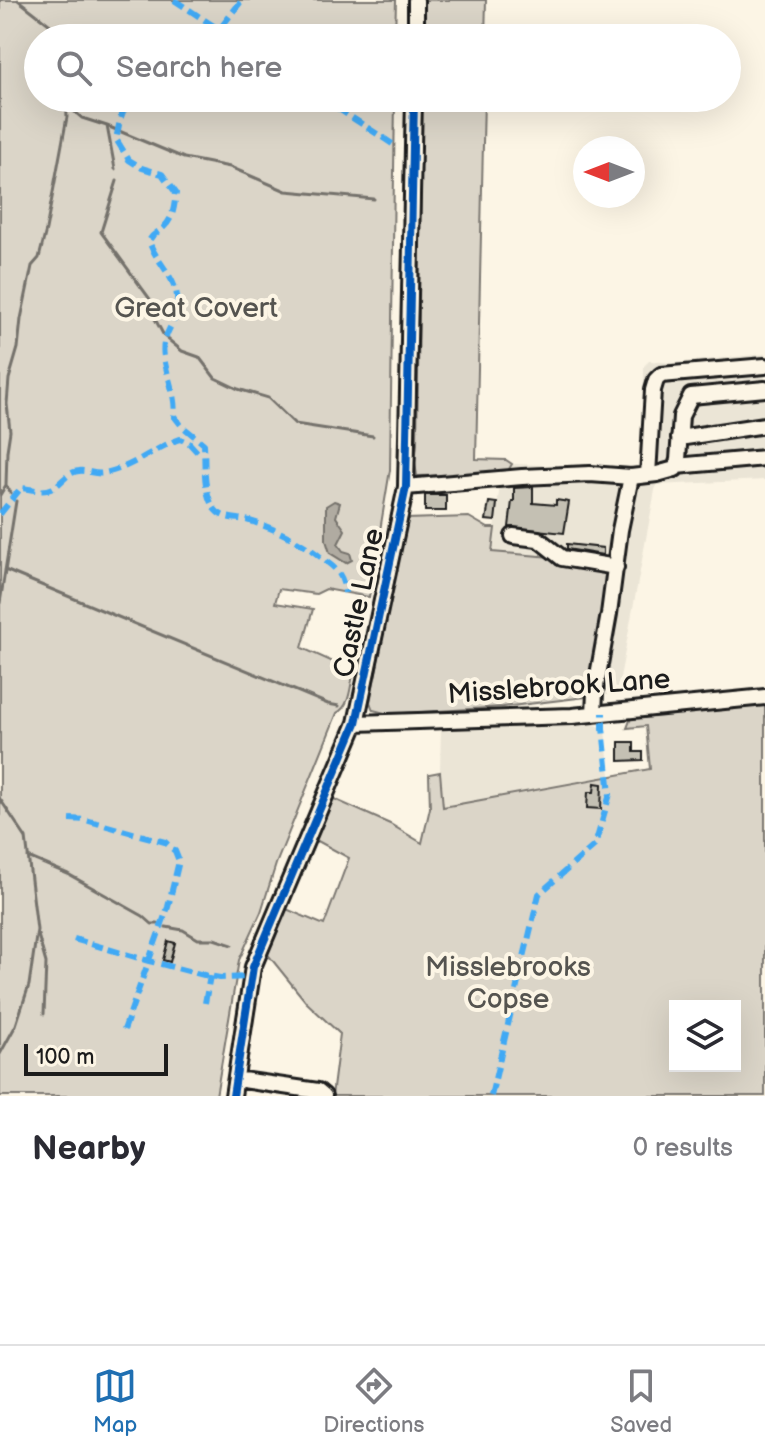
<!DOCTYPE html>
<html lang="en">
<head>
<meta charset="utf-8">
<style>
  :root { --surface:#fff; --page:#f2f2f3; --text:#2b2b33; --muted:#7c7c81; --line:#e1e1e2; --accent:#1f6fb2 }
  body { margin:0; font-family:"Balsamiq Sans",sans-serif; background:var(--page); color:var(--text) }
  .controls { position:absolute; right:24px; bottom:24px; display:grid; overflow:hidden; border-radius:0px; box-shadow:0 8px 32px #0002 }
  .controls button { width:72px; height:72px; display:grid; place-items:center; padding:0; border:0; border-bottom:2px solid var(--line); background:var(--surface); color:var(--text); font:40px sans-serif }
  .compass { position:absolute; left:573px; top:136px; width:72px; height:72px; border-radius:50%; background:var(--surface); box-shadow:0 8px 32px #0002; rotate:270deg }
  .scale { position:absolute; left:24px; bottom:20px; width:144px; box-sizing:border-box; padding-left:8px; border:4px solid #1c1c1c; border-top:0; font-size:22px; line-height:28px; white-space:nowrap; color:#1c1c1c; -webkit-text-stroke:6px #fcf5e5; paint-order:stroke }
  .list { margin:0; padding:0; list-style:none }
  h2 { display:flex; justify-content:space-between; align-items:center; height:104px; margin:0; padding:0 32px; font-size:34px }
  h2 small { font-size:26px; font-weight:400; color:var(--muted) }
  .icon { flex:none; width:44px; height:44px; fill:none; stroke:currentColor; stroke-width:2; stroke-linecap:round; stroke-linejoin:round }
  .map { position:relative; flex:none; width:765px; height:1096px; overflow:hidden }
  .search { position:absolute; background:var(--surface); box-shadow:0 8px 32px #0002; left:24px; right:24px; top:24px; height:88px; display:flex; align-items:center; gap:20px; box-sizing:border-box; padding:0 28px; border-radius:44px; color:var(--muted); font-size:30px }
  .sheet { height:248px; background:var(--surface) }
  nav { display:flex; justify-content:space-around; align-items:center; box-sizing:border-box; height:112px; border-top:2px solid var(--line); background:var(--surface); font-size:22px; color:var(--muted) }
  nav a { display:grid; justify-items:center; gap:4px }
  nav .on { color:var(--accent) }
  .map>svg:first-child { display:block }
  .built { fill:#ebe5d6 }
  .green { fill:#dbd5c8; stroke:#7c7872; stroke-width:2; fill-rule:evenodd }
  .water { fill:#b0aba1; stroke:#75726c; stroke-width:2 }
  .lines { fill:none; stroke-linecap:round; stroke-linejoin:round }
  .stream { stroke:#75726c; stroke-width:3 }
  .building { fill:#c4c0b3; stroke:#1c1c1c; stroke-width:2 }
  .minor-casing { stroke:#1c1c1c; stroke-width:20 }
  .minor { stroke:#fcf5e5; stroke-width:14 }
  .quiet { stroke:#3fa9f5; stroke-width:6; stroke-dasharray:12 6; stroke-linecap:butt }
  .cycleway-casing { stroke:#fcf5e5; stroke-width:13 }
  .cycleway { stroke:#0057b8; stroke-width:8 }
  .labels { text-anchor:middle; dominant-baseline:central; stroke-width:8; stroke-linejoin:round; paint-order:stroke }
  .park-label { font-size:28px; fill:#555450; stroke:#fcf5e5 }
  .street-label { font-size:28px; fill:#1c1c1c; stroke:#fcf5e5 }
</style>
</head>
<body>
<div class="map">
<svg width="765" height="1096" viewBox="0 0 765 1096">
  <rect width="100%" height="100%" fill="#fcf5e5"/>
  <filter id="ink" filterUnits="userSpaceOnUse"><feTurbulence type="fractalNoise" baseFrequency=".0125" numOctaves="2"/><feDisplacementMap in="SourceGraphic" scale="16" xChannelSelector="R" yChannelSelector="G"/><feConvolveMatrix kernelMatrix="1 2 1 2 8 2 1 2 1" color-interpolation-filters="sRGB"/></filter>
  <g filter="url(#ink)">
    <!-- built -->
    <path class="built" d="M765,354V480L656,485L617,694L586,697L590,695L556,565L491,552L500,485L512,464L643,468L644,366L649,361L674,363Z
      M593,723L605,730L610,775L442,807L440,772L441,728L558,726Z"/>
    <!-- green -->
    <path class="green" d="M0,0H396L395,38H38V98H395L390,470L369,597L326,589L316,594L279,589L275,603L313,609L302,648L340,665L338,672L353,675C350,688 350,706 337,713L276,864L261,912L239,960L216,1096H0Z
      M423,0H486L485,38H423Z
      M422,98H484L476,459L506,460L512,464L506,474L417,476L415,463L417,444Z
      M469,517L488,528H495L492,552L551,557L556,565L602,571L609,580L590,695L586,697L503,707L389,714L373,710L370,702L406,519Z
      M765,703V1096H332L340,1034L306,1002L265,951L284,908L324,925L349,858L314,839L332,798L390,824L422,843L430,808L429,774L440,772L443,807L650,769L646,726L627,728L631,718ZM675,1006H735V1066H675Z"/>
    <!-- water -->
    <path class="water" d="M334,501L340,503L336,517L345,530L338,544L343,551L350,553L352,560L346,563L330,553L326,540V506Z"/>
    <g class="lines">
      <!-- stream -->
      <path class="stream" d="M18,0L63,35V38
        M68,106L82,118L107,126L115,169
        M107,126L184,158L230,167L286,191L374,199
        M117,181L101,232L152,302L154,317L164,336L182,351L199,357L215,378L238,389L268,398L295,424L373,436
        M11,493L6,485L7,451L10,431L7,404L9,379L18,348L21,319L32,266L39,258L46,230L67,117L66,98
        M0,495L6,485
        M5,570L328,704L339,706
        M0,603L16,501
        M0,799L26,838L37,930L29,985L16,1025L0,1054
        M28,857L68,874L143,916L152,924H158
        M166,927L183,930L198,939H214L232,945
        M38,935L46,963L44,1014"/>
    </g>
    <!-- building -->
    <path class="building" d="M533,487V503L556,505V500L569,502L564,533L509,527L512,501H514V488Z
      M425,495H446V511H425Z
      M489,502L497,503L495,521L486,520Z
      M567,544L603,548V555L567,549Z
      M619,742H634V752H643V760L619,761Z
      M595,783L602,784L601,809L587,808L588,792H594Z
      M168,941L175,943L170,962L163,960Z"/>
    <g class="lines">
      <defs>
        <path id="minor" d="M416,38V0
          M679,438L765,425
          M676,466L765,458
          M648,475L653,390L656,380L661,375L765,366
          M406,487L522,477L590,474L631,477
          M513,536L538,539L562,558L616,567
          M594,714L595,692L609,614L620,530L631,477L657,474L675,469L678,460L681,416L691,396L765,389
          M356,723L572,716L765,697
          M236,1079L318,1091L324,1096
          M233,1096L253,967L356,723L406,487L414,98"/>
      </defs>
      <!-- minor casing -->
      <use href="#minor" class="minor-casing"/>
      <!-- minor -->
      <use href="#minor" class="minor"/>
      <!-- quiet -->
      <path class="quiet" d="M174,0L232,38
        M209,38L219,30L242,0
        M141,98C119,105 121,119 116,139L129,160L142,168L162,174L176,193C174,206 174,217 164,227C158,233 153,233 149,241C155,260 174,275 177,296C180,317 168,326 164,343C160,363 178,394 174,416L182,426L204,444C205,463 203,488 212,505C220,521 236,517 250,521C278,530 299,540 322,558C326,562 332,565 336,570C342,576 344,584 345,593
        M322,98L394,145
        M0,514L21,488C31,489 44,493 53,488C62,483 67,472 79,471C87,470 95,475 104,473C132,468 154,448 180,439L189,443L199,454
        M70,819L86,820L165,842L175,851L179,861L168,907L123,1033
        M74,939L149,961L204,975L220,978L251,977
        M205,1003L210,976
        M491,1096L539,894L595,845L610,794L603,728V713"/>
      <defs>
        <path id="cycleway" d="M233,1096L253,967L356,723L406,487L414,98"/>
      </defs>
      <!-- cycleway casing -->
      <use href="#cycleway" class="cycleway-casing"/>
      <!-- cycleway -->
      <use href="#cycleway" class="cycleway"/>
    </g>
  </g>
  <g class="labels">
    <!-- park labels -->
    <g class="park-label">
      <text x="196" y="308">Great Covert</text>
      <text x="508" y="967">Misslebrooks<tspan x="508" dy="32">Copse</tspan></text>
    </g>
    <!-- street labels -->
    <g class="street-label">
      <text transform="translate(359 603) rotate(-78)">Castle Lane</text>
      <text transform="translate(559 687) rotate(-4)">Misslebrook Lane</text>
    </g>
  </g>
</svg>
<div class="controls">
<button><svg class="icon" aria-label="layers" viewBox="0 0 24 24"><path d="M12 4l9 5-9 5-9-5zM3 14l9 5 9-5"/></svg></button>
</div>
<svg class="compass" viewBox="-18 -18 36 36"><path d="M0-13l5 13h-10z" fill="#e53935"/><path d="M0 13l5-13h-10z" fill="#7c7c81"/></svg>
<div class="scale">100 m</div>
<div class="search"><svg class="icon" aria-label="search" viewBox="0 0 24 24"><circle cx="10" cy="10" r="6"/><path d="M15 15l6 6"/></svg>Search here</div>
</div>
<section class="sheet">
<h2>Nearby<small>0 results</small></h2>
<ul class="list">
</ul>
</section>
<nav>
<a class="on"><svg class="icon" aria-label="map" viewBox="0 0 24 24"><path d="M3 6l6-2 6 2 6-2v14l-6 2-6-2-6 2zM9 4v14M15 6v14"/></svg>Map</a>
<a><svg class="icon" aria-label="directions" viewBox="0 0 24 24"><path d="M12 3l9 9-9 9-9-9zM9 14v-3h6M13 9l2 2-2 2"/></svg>Directions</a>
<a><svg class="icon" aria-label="saved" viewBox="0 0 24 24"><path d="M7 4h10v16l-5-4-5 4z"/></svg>Saved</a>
</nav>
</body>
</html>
